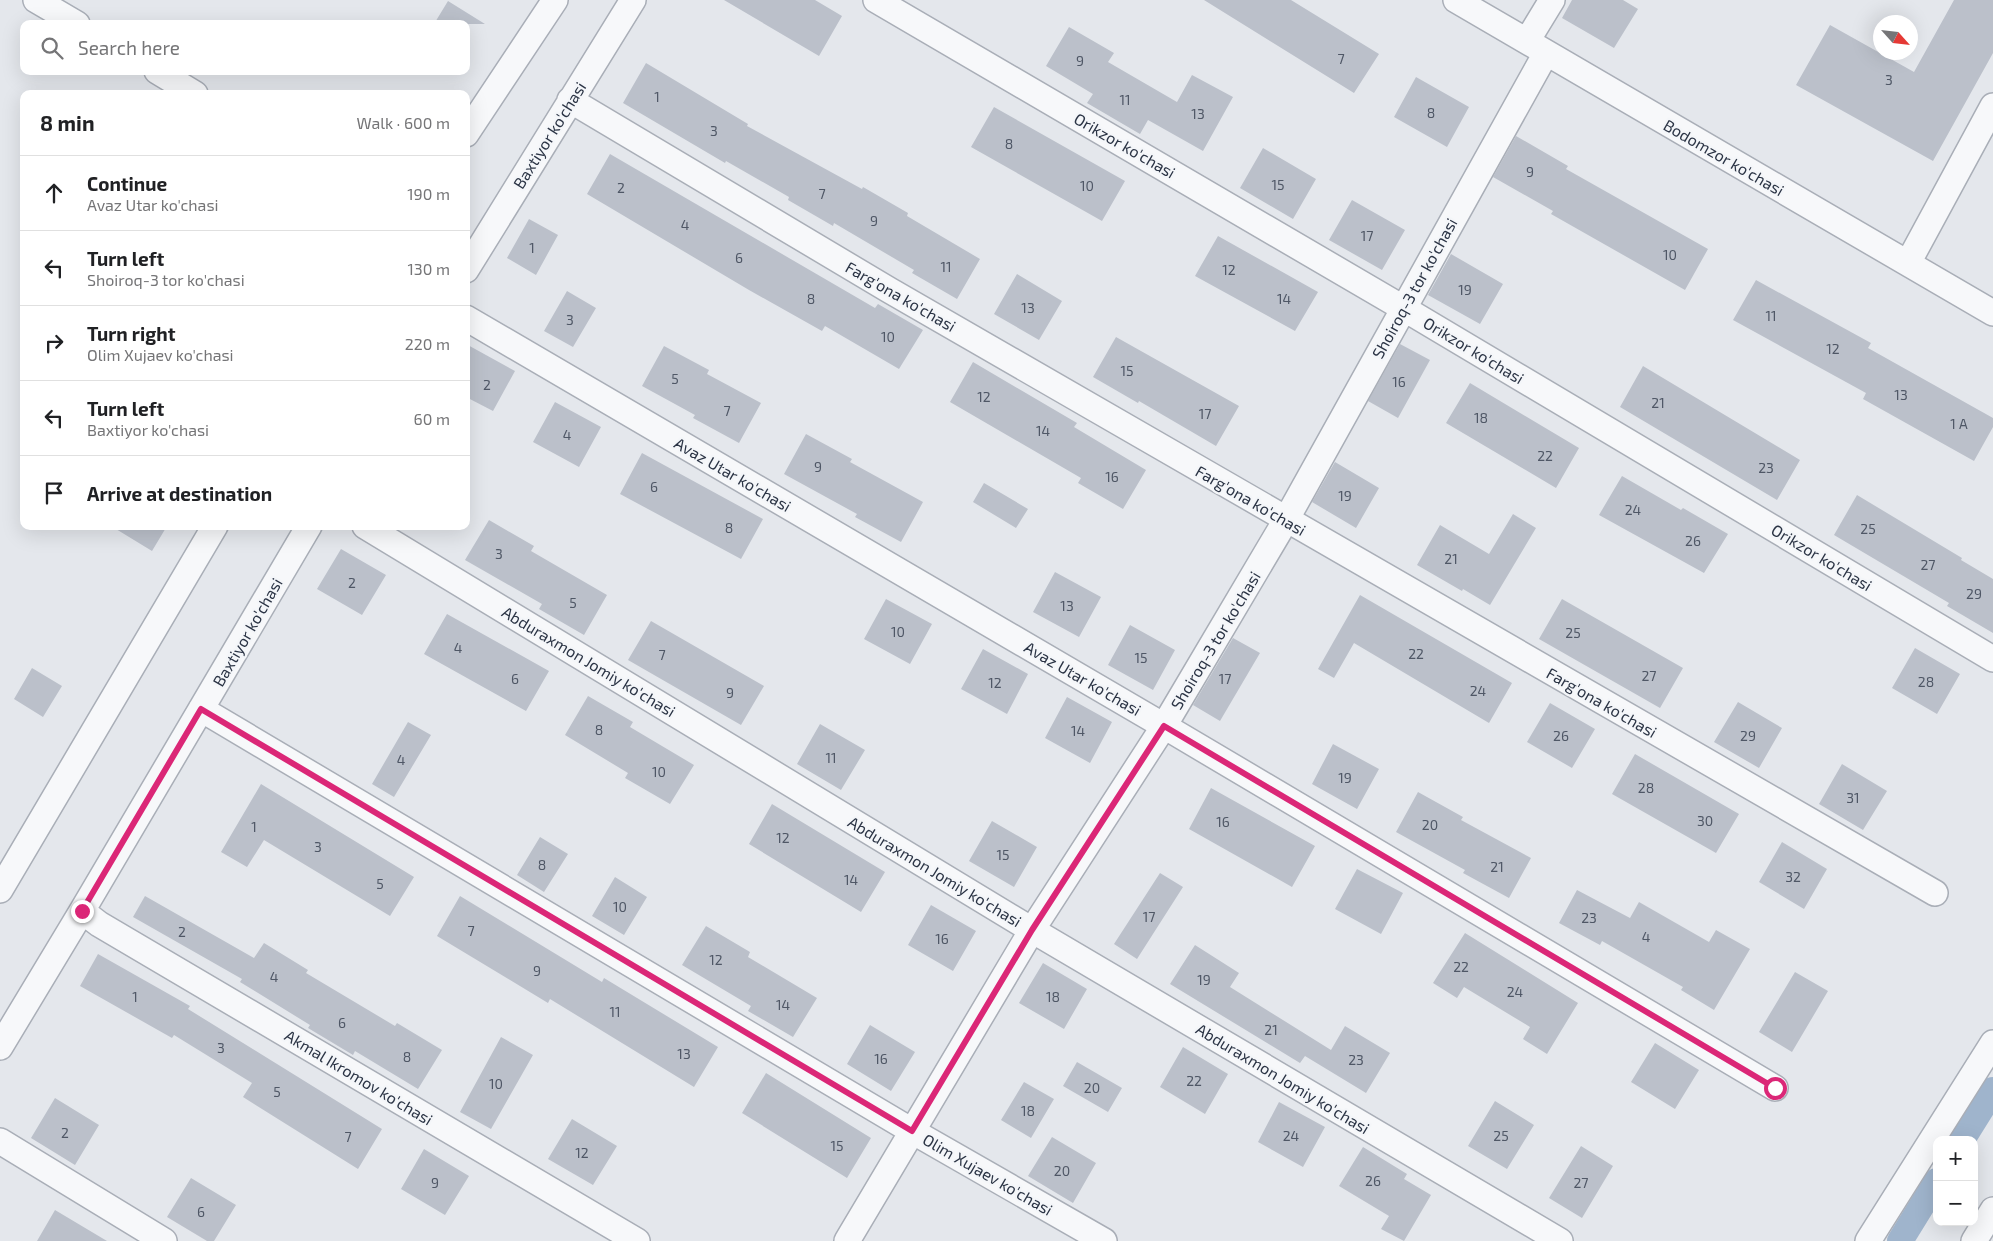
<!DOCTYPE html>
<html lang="en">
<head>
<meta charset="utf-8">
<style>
  :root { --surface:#fff; --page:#f6f6f6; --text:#202124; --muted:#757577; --line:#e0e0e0 }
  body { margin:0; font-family:"Exo 2",sans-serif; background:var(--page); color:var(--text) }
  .controls { position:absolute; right:15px; bottom:15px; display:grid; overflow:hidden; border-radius:10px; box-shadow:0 5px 20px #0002 }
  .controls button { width:45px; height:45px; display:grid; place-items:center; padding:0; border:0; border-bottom:1px solid var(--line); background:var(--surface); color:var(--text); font:25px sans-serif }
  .compass { position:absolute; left:1873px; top:15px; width:45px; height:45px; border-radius:50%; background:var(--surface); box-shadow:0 5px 20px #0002; rotate:117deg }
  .stop { position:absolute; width:15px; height:15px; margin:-11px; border:4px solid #db2777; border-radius:50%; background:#fff }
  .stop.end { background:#db2777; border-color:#fff; box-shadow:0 1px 5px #0008 }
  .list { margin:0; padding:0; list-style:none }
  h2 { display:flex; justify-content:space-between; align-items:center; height:65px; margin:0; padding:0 20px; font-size:21px }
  h2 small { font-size:16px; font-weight:400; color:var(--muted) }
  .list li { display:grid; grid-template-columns:32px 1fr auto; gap:15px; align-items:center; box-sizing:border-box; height:75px; padding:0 20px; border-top:1px solid var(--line) }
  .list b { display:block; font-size:19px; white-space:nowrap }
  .list p { margin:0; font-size:16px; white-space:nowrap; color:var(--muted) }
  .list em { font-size:16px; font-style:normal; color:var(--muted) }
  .icon { flex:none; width:28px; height:28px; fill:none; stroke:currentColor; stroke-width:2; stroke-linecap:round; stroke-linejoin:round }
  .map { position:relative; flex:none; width:1993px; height:1241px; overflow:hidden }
  .search { position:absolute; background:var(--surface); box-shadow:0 5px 20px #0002; left:20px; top:20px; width:450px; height:55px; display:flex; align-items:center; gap:12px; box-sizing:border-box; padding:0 18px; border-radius:10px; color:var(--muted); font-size:19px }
  .panel { position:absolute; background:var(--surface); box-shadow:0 5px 20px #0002; left:20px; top:90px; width:450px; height:440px; border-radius:10px }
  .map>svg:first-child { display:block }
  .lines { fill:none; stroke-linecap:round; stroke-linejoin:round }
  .canal { stroke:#9fb4cc; stroke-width:26 }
  .building { fill:#bbc0ca }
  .minor-casing { stroke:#a9aeb7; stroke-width:28 }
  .minor { stroke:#f7f8fa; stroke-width:25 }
  .route { stroke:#db2777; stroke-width:6 }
  .labels { text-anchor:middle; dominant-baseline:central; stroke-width:4.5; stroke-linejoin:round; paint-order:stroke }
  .number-label { font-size:14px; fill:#4f5766 }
  .street-label { font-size:16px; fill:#2b3445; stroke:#f4f6f9 }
</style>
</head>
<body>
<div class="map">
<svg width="1993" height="1241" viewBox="0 0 1993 1241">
  <rect width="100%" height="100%" fill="#e4e7ec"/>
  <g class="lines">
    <!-- canal -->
    <path class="canal" d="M1962,1140L1993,1090
      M1900,1241L1937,1181"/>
  </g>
  <!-- building -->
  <path class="building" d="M724,0H815L842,16L819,56Z
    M1204,0H1291L1379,54L1354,93Z
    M1572,0H1623L1638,9L1614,48L1562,18Z
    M1954,0H1993V53L1933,161L1796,85L1830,25L1914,72Z
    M448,1L485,24H434Z
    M1069,27L1114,53L1108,62L1177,102L1192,75L1233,97L1203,151L1148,120L1140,134L1087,103L1093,94L1046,66Z
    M646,63L748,124L747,126L862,189L863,187L908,213L907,216L980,259L957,299L912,273L914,270L834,223L833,226L788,200L789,197L726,161L725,163L623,103Z
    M1416,77L1469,107L1447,147L1394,117Z
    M994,107L1125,181L1102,221L971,147Z
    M1516,136L1568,166L1566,169L1708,249L1685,290L1551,214L1553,211L1493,177Z
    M1263,148L1316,179L1293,219L1240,188Z
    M610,154L875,308L878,304L923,330L899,369L825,326L822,331L749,290L587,194Z
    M1352,200L1405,230L1382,270L1329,240Z
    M529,219L558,235L536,275L507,258Z
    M1218,236L1318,292L1295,331L1195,276Z
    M1451,254L1503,284L1480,324L1428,295Z
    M1017,274L1062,301L1039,340L994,314Z
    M1756,280L1871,343L1868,348L1993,418V427L1974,461L1863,399L1866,393L1733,320Z
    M567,291L596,308L573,347L544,331Z
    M1116,337L1239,406L1216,446L1139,401L1138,403L1093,377Z
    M466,344L515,371L493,411L466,397Z
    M1400,344L1430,360L1398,418L1368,401Z
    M664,346L709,370L707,374L761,403L739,443L693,418L695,415L642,386Z
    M973,362L1077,423L1074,427L1146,470L1123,509L1078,483L1081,478L950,402Z
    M1643,366L1800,460L1777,500L1620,407Z
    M1470,383L1579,448L1556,488L1446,423Z
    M555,402L601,427L579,467L533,442Z
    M806,434L852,459L850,462L923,502L901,542L855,517L857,514L784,474Z
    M642,453L763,519L741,559L620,494Z
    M1335,462L1379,488L1356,528L1312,502Z
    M1622,476L1681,510L1683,508L1728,534L1704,573L1599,515Z
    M984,483L1028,509L1016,528L973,502Z
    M1857,495L1962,558L1961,560L1993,579V633L1947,606L1949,603L1834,535Z
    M1513,514L1536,528L1490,605L1463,589L1462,591L1417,565L1440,525L1489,554Z
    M489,520L534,546L531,551L607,595L584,635L539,609L542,604L465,560Z
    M111,526H167L152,551Z
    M341,549L386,575L362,615L317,589Z
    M1055,572L1101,597L1079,637L1033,612Z
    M1360,595L1512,683L1489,723L1354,643L1334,678L1318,669Z
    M886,599L932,624L910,664L864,639Z
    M1562,599L1683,668L1660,708L1539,639Z
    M447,614L549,671L526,711L424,654Z
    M651,621L764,686L741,725L628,660Z
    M1130,625L1175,650L1153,690L1108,665Z
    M1233,638L1260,653L1220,721L1193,705Z
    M1915,648L1960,674L1937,714L1892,688Z
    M983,649L1028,674L1007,714L961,689Z
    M32,668L62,686L43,717L14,699Z
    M588,696L633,722L630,727L694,765L670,804L625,778L628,773L565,735Z
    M1067,697L1112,722L1090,763L1045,738Z
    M1738,702L1782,728L1759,768L1714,742Z
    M1550,703L1595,729L1572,768L1527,742Z
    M408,722L431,735L394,797L372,784Z
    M820,724L865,750L841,790L797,764Z
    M1333,744L1379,769L1357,809L1312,784Z
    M1635,754L1739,814L1716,853L1612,794Z
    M1842,764L1887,791L1863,830L1819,804Z
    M261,784L414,877L390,916L264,840L247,867L221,852Z
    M1211,788L1315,846L1292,887L1189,829Z
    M1418,792L1463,817L1461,820L1531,858L1509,898L1463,873L1465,870L1396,832Z
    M772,804L885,872L861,912L749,844Z
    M992,821L1037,847L1014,887L969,861Z
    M540,837L568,854L544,892L517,875Z
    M1782,842L1827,869L1804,909L1759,882Z
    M1357,869L1403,893L1381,934L1335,909Z
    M1160,873L1183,887L1137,959L1114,944Z
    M615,877L647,897L624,935L592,916Z
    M1577,890L1630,918L1639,902L1709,942L1716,930L1750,949L1714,1010L1681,990L1683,987L1602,941L1600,945L1559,923Z
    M145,896L254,958L264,943L308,970L306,973L395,1026L397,1023L442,1050L418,1089L355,1051L353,1055L308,1028L310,1025L240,982L242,979L133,917Z
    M460,896L602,982L604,978L718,1047L694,1087L550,999L548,1003L437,936Z
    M931,905L976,931L953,971L908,945Z
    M706,926L750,952L748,957L817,998L793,1037L748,1011L751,1006L682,965Z
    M1465,933L1578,1003L1547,1054L1523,1039L1530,1027L1464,987L1457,998L1433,983Z
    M1195,945L1239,973L1230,987L1331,1050L1345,1026L1390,1053L1366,1093L1305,1056L1300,1063L1170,984Z
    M98,954L190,1006L188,1009L382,1129L358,1169L243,1097L252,1083L174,1035L172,1038L80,986Z
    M1043,963L1087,989L1064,1029L1019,1003Z
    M1795,972L1828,991L1792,1052L1759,1032Z
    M870,1025L915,1052L891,1091L847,1064Z
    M501,1037L533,1055L491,1129L460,1112Z
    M1655,1043L1699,1070L1675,1109L1631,1082Z
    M1183,1047L1228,1074L1205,1114L1160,1087Z
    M1077,1062L1122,1088L1108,1112L1063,1086Z
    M766,1073L871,1138L847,1178L742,1113Z
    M1024,1082L1054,1099L1031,1138L1001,1120Z
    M55,1098L99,1125L75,1165L31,1138Z
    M1495,1101L1534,1125L1507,1169L1468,1146Z
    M1279,1102L1325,1127L1303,1167L1258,1142Z
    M572,1119L617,1146L593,1185L548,1159Z
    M1052,1137L1096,1163L1073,1203L1028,1176Z
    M1581,1146L1613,1166L1582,1218L1549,1198Z
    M1363,1147L1407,1174L1404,1179L1431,1195L1404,1241L1381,1229L1389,1216L1339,1186Z
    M424,1149L469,1176L445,1215L401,1189Z
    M191,1178L236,1205L214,1241H207L167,1217Z
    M55,1210L107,1241H37Z"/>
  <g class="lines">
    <defs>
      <path id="minor" d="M36,0L77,24
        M876,0L1403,308L1993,659
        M1456,0L1993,313
        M1527,41L1552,0
        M157,71L195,94
        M570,100L889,290L1935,893
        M466,134L555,0
        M1908,263L1993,106
        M466,270L633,0
        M466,318L1164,726L1775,1088
        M365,526L1032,930L1560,1241
        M201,709L912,1131L1104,1241
        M0,890L215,526
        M82,911L99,924L637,1241
        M0,1047L82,911L309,526
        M0,1141L164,1241
        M847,1241L1032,930L1164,726L1286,520L1546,53
        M1868,1241L1993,1043
        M1974,1241L1993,1210"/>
    </defs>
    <!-- minor casing -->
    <use href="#minor" class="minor-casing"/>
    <!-- minor -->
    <use href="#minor" class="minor"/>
  </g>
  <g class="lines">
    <!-- route -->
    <path class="route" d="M82,911L201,709L912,1131L1032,930L1164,726L1775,1088"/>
  </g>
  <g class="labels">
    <!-- number labels -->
    <g class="number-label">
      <text x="1341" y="58">7</text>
      <text x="1080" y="60">9</text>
      <text x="1889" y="79">3</text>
      <text x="657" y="96">1</text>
      <text x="1125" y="99">11</text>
      <text x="1431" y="112">8</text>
      <text x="1198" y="113">13</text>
      <text x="714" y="130">3</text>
      <text x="1009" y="143">8</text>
      <text x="1530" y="171">9</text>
      <text x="1278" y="184">15</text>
      <text x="1087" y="185">10</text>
      <text x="621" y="187">2</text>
      <text x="822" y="193">7</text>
      <text x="874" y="220">9</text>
      <text x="685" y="224">4</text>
      <text x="1367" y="235">17</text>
      <text x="532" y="247">1</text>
      <text x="1670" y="254">10</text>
      <text x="739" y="257">6</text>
      <text x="946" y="266">11</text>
      <text x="1229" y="269">12</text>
      <text x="1465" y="289">19</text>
      <text x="811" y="298">8</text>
      <text x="1284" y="298">14</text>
      <text x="1028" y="307">13</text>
      <text x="1771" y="315">11</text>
      <text x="570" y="319">3</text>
      <text x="888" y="336">10</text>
      <text x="1833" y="348">12</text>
      <text x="1127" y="370">15</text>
      <text x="675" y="378">5</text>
      <text x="1399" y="381">16</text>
      <text x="487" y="384">2</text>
      <text x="1901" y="394">13</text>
      <text x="984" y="396">12</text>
      <text x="1658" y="402">21</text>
      <text x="727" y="410">7</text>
      <text x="1205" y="413">17</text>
      <text x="1481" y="417">18</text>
      <text x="1959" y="423">1 А</text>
      <text x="1043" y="430">14</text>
      <text x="567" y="434">4</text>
      <text x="1545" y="455">22</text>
      <text x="818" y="466">9</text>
      <text x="1766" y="467">23</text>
      <text x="1112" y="476">16</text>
      <text x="654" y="486">6</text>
      <text x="1345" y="495">19</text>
      <text x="1633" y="509">24</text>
      <text x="729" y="527">8</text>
      <text x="1868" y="528">25</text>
      <text x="1693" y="540">26</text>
      <text x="499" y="553">3</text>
      <text x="1451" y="558">21</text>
      <text x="1928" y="564">27</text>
      <text x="352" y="582">2</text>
      <text x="1974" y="593">29</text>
      <text x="573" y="602">5</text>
      <text x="1067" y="605">13</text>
      <text x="898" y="631">10</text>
      <text x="1573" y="632">25</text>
      <text x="458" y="647">4</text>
      <text x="1416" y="653">22</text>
      <text x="662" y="654">7</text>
      <text x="1141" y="657">15</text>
      <text x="1649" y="675">27</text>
      <text x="515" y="678">6</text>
      <text x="1225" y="678">17</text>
      <text x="1926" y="681">28</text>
      <text x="995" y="682">12</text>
      <text x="1478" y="690">24</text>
      <text x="730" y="692">9</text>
      <text x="599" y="729">8</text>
      <text x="1078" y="730">14</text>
      <text x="1561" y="735">26</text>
      <text x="1748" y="735">29</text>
      <text x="831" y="757">11</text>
      <text x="401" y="759">4</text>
      <text x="659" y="771">10</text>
      <text x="1345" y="777">19</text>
      <text x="1646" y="787">28</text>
      <text x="1853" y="797">31</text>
      <text x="1705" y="820">30</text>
      <text x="1223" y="821">16</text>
      <text x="1430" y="824">20</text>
      <text x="254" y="826">1</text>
      <text x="783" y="837">12</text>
      <text x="318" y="846">3</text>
      <text x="1003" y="854">15</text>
      <text x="542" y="864">8</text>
      <text x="1497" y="866">21</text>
      <text x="1793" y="876">32</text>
      <text x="851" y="879">14</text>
      <text x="380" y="883">5</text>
      <text x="620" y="906">10</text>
      <text x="1149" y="916">17</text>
      <text x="1589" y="917">23</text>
      <text x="471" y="930">7</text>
      <text x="182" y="931">2</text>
      <text x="1646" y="936">4</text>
      <text x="942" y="938">16</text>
      <text x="716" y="959">12</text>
      <text x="1461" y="966">22</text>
      <text x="537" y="970">9</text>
      <text x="274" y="976">4</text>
      <text x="1204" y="979">19</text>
      <text x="1515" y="991">24</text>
      <text x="135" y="996">1</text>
      <text x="1053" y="996">18</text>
      <text x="783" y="1004">14</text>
      <text x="615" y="1011">11</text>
      <text x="342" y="1022">6</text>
      <text x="1271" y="1029">21</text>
      <text x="221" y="1047">3</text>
      <text x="684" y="1053">13</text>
      <text x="407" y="1056">8</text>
      <text x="881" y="1058">16</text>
      <text x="1356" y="1059">23</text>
      <text x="1194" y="1080">22</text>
      <text x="496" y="1083">10</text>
      <text x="1092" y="1087">20</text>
      <text x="277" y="1091">5</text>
      <text x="1028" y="1110">18</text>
      <text x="65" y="1132">2</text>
      <text x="1291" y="1135">24</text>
      <text x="1501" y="1135">25</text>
      <text x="348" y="1136">7</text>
      <text x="837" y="1145">15</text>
      <text x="582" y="1152">12</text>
      <text x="1062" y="1170">20</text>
      <text x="1373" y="1180">26</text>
      <text x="435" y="1182">9</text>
      <text x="1581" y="1182">27</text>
      <text x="201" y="1211">6</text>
    </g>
    <!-- street labels -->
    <g class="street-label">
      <text transform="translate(549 135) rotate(-58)">Baxtiyor ko'chasi</text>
      <text transform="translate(1125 145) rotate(30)">Orikzor ko'chasi</text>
      <text transform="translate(1724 157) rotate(30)">Bodomzor ko'chasi</text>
      <text transform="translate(1414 288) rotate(-61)">Shoiroq-3 tor ko'chasi</text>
      <text transform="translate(901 296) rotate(30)">Farg'ona ko'chasi</text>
      <text transform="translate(1474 350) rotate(31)">Orikzor ko'chasi</text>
      <text transform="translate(733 474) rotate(30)">Avaz Utar ko'chasi</text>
      <text transform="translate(1251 500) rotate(30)">Farg'ona ko'chasi</text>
      <text transform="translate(1822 557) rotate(31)">Orikzor ko'chasi</text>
      <text transform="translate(247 632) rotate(-60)">Baxtiyor ko'chasi</text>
      <text transform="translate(1215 640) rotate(-59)">Shoiroq-3 tor ko'chasi</text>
      <text transform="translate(589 661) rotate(31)">Abduraxmon Jomiy ko'chasi</text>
      <text transform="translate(1083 678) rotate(30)">Avaz Utar ko'chasi</text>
      <text transform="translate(1602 702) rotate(30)">Farg'ona ko'chasi</text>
      <text transform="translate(935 871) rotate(31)">Abduraxmon Jomiy ko'chasi</text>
      <text transform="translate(359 1077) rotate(31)">Akmal Ikromov ko'chasi</text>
      <text transform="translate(1283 1078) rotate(31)">Abduraxmon Jomiy ko'chasi</text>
      <text transform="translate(988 1174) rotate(30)">Olim Xujaev ko'chasi</text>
    </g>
  </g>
</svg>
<div class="controls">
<button>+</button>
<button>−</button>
</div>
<svg class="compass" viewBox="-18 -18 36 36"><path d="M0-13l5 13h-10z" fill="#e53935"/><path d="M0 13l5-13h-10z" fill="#757577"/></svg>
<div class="stop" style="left:1775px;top:1088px"></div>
<div class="stop end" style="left:82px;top:911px"></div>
<div class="search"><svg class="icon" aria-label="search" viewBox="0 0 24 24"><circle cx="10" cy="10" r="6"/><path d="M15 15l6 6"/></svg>Search here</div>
<section class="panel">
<h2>8 min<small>Walk · 600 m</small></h2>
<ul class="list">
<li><svg class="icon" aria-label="ahead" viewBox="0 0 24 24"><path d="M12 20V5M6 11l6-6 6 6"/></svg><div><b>Continue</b><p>Avaz Utar ko'chasi</p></div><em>190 m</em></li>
<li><svg class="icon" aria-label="left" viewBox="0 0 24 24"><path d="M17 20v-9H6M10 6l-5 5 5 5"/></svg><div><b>Turn left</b><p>Shoiroq-3 tor ko'chasi</p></div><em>130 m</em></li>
<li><svg class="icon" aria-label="right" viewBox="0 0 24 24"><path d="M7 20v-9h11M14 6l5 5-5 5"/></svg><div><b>Turn right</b><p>Olim Xujaev ko'chasi</p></div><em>220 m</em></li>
<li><svg class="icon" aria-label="left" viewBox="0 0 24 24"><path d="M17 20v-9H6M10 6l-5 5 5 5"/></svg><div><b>Turn left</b><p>Baxtiyor ko'chasi</p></div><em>60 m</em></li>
<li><svg class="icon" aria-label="arrive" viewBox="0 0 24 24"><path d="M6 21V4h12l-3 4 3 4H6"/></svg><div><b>Arrive at destination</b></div></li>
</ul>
</section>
</div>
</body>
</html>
